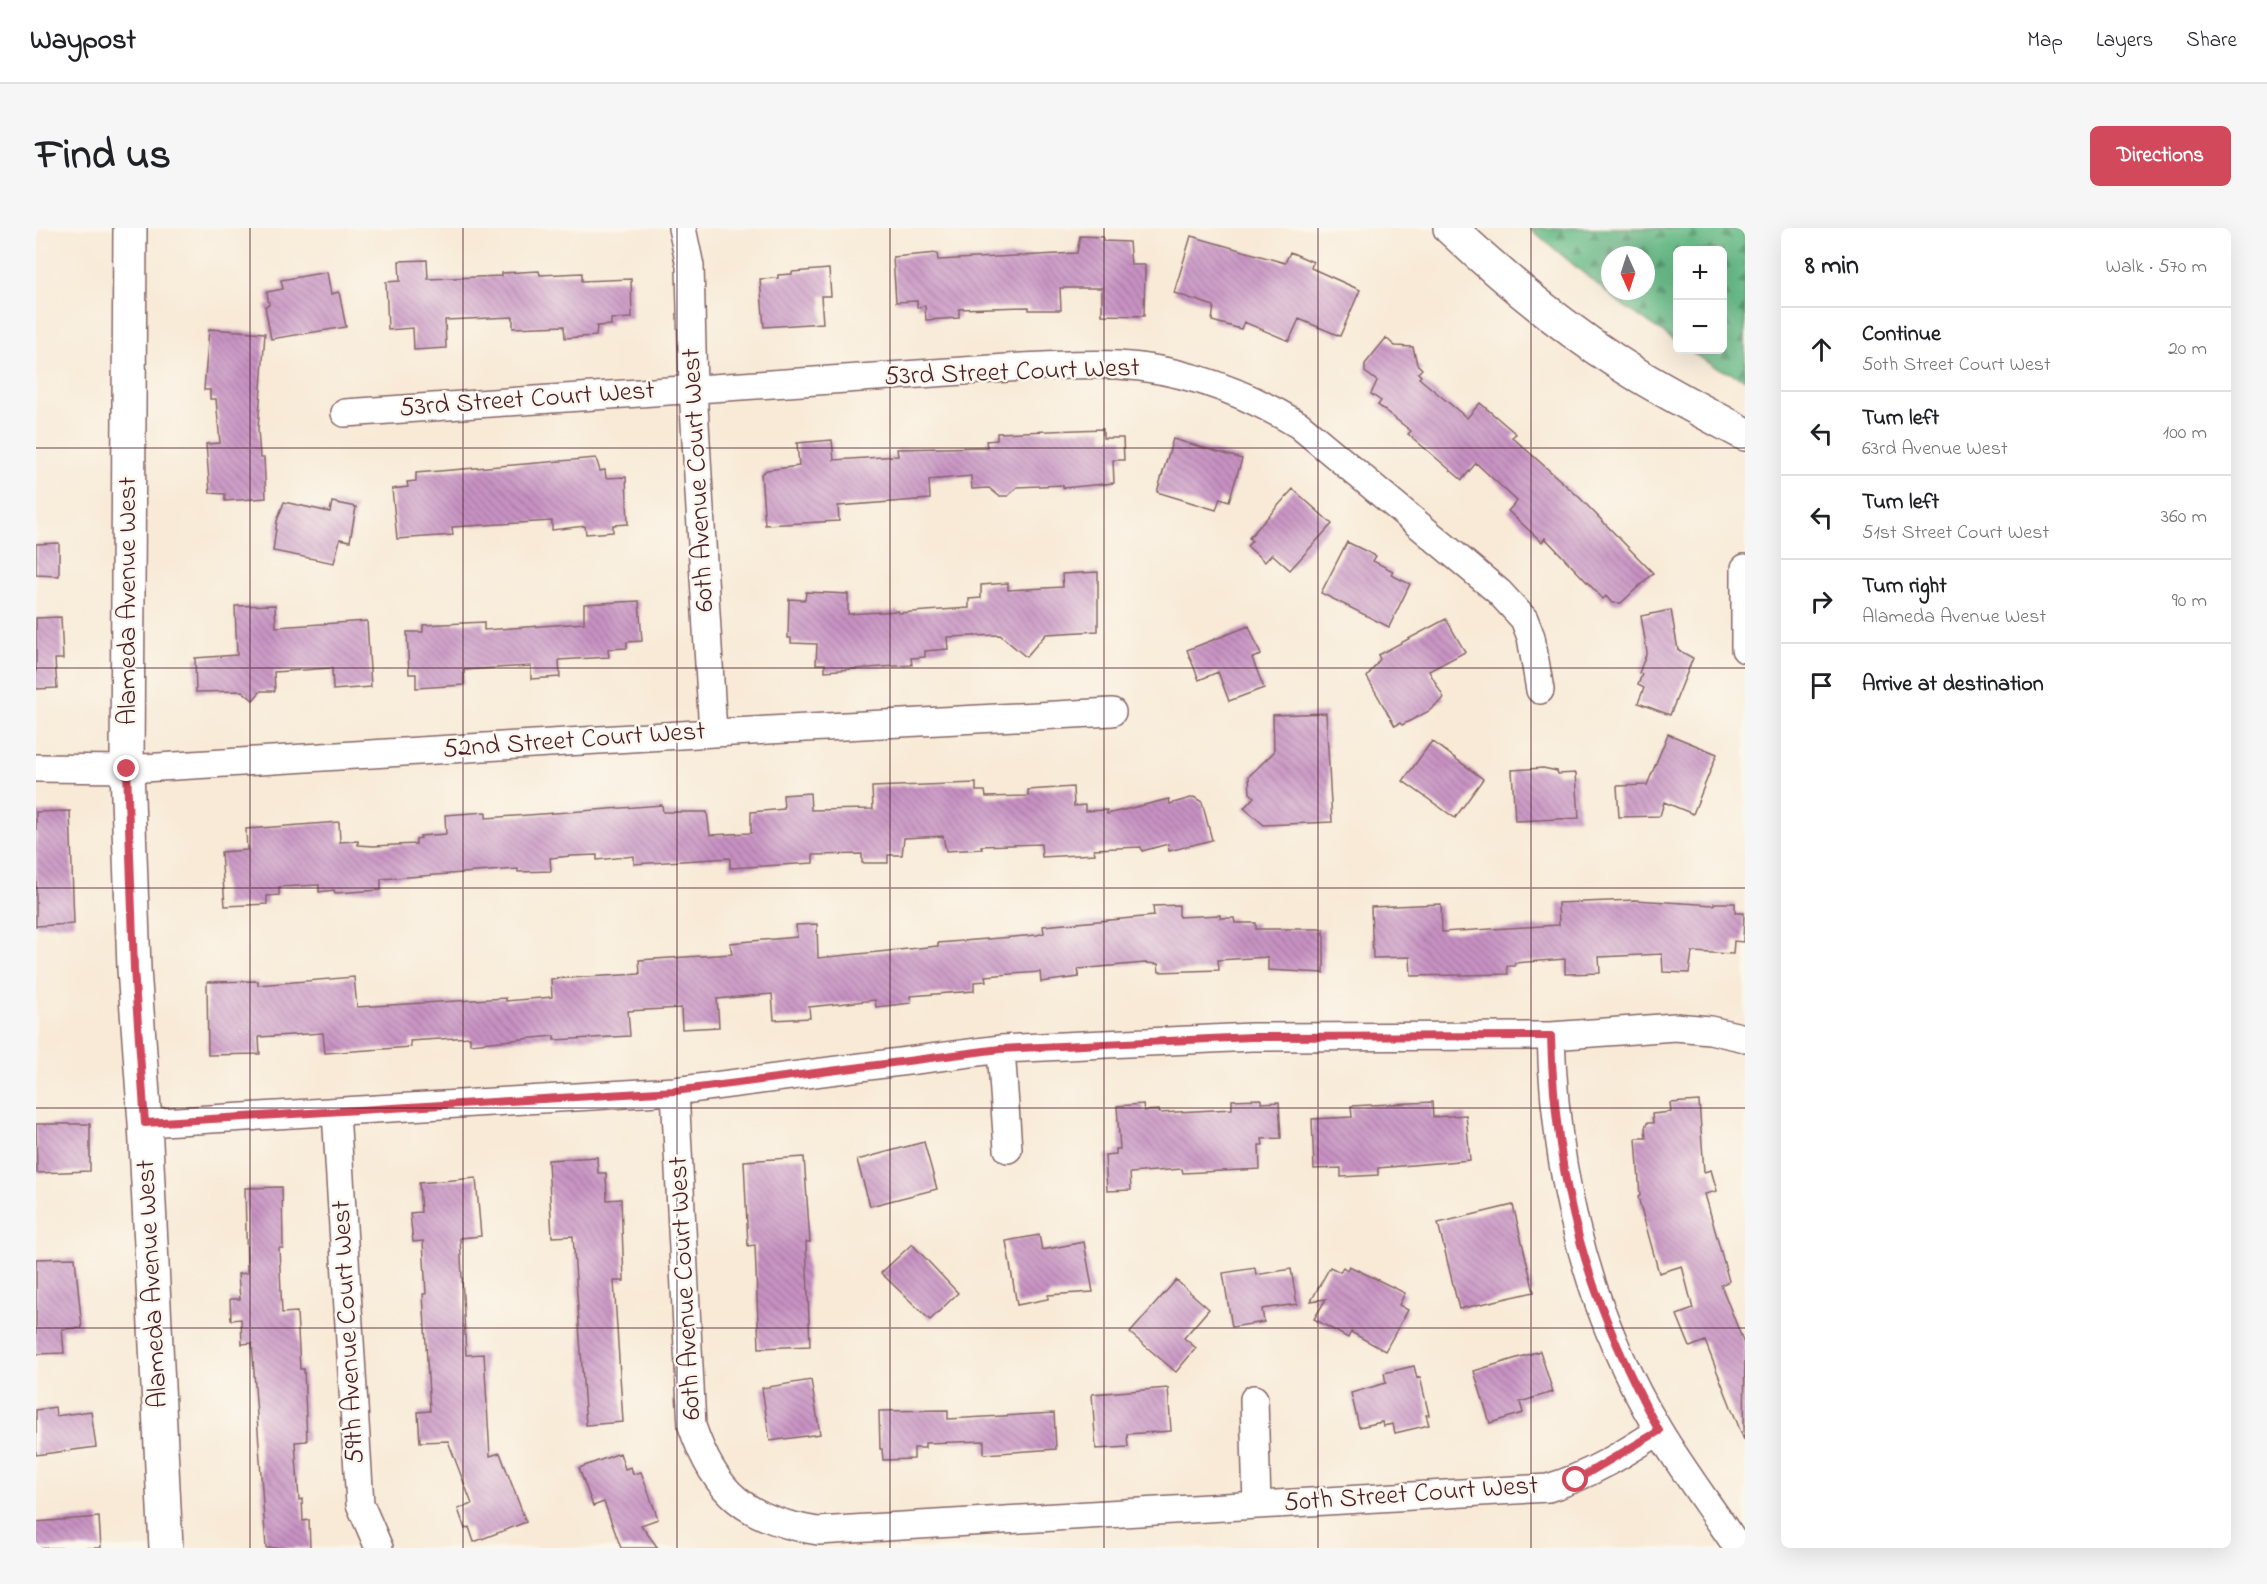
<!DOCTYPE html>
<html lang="en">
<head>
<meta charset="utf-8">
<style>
  :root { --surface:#fff; --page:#f6f6f6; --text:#202124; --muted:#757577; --line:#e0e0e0; --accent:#d1495b }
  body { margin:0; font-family:"Indie Flower",sans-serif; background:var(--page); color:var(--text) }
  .controls { position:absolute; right:18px; top:18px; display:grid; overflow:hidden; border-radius:9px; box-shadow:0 6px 24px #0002 }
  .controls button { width:54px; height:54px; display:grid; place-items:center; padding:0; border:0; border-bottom:2px solid var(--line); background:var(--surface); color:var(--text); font:30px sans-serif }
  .compass { position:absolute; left:1565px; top:18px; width:54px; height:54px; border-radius:50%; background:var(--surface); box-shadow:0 6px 24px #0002; rotate:177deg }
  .stop { position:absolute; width:18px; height:18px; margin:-14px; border:4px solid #d1495b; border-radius:50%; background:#fff }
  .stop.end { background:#d1495b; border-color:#fff; box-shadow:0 2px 6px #0008 }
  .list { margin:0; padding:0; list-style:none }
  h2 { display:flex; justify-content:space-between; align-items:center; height:78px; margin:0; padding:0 24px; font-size:26px }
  h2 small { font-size:20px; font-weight:400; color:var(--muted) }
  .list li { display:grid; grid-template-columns:39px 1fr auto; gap:18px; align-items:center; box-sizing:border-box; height:84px; padding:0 24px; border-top:2px solid var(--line) }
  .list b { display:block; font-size:22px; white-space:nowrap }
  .list p { margin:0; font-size:20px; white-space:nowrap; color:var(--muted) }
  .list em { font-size:20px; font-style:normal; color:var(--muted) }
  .icon { flex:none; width:33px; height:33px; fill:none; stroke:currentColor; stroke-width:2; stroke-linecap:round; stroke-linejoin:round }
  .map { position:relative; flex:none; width:1709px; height:1320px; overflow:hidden; border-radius:9px }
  header { display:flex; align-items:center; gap:36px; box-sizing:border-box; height:84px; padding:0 30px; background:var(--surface); border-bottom:2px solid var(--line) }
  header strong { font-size:28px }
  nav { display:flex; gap:33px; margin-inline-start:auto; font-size:21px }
  .intro { display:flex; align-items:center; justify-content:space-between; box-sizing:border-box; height:144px; padding:0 36px }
  h1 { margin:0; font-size:42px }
  .button { padding:15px 27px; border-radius:9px; background:var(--accent); color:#fff; font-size:21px; font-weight:700 }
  main { display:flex; gap:36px; padding:0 36px }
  aside { flex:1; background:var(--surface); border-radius:9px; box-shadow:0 6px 24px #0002 }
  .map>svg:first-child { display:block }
  .forest { fill:url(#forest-firs); stroke:#5a6e5a; stroke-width:1.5; fill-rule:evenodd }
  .building { fill:url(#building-back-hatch) }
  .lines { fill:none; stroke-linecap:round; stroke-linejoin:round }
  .street-casing { stroke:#876667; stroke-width:30 }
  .secondary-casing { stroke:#876667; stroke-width:36 }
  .street { stroke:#fff; stroke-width:27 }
  .secondary { stroke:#fff; stroke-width:33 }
  .route { stroke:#d1495b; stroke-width:8 }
  .grid { fill:none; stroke:#4a1f2b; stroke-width:1.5; stroke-opacity:0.55 }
  .labels { text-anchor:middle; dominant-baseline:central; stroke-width:5; stroke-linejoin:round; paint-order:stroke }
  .street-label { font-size:27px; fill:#4a1f2b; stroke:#fbf7ec }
</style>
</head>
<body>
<header>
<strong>Waypost</strong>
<nav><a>Map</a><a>Layers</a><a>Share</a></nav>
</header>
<div class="intro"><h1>Find us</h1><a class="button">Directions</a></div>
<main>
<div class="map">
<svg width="1709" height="1320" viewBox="0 0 1709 1320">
  <defs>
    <pattern id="forest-firs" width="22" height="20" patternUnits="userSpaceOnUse" patternTransform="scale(1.5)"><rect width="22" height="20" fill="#6abc89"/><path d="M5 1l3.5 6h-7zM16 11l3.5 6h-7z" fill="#599870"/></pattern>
    <pattern id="building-back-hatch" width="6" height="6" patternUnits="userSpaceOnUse" patternTransform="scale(1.5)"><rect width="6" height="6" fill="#c792c3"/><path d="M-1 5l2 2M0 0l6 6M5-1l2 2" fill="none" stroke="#a4779f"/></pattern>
  </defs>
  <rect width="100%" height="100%" fill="#fbf7ec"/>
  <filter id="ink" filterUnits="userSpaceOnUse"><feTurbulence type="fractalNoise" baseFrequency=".0167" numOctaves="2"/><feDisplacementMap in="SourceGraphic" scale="12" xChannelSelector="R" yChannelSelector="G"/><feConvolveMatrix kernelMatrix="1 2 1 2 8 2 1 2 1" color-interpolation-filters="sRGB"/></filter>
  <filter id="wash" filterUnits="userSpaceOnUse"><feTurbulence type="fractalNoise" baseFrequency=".008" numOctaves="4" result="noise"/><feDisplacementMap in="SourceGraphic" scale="24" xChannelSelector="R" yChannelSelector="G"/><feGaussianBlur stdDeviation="1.35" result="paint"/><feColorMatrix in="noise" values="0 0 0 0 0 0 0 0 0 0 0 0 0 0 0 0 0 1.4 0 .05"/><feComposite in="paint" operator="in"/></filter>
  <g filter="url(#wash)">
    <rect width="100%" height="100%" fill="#f8ead7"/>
    <!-- forest -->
    <path class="forest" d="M1494,0H1709V151L1677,138L1652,122H1686V22H1642L1641,114L1582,74ZM1574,27H1610V63H1574Z"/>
    <g id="blocks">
      <!-- building -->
      <path class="building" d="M1044,8L1067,9V13L1093,14L1095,37H1109L1108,88L1066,87V60H1024L1025,82H993V79L923,81V90L890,92L889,78L881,79V73L860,74L857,29L901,25L902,32L1041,25Z
        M1155,8L1249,35L1254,24L1277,34L1275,40L1324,62L1304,108L1263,91L1253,113L1208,94L1205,101L1176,93L1178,78L1138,65Z
        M391,32L392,51L466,48V45L503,43L504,47L546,45V53L595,51L596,90L575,91V97L561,98L560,108L529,110L528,98L477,100V89L409,92L410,120L378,122L377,100L352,102L350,54L364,53L363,33Z
        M793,41L795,68H785L787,95L728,99L724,51L742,50V47L756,46V44Z
        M291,44L295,66L303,64L310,99L235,111L229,78L233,77L231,64L247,61L245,52Z
        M173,101L229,105L222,201L224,230H228L230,270L189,273V266L174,265L170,216L184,215L180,171H174V162H168Z
        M1350,110L1359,118L1377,119L1381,136L1386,141L1382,145L1385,148L1383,150L1431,190L1444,175L1480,206L1476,209L1544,270L1617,345L1585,375H1576L1570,368L1567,371L1509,310L1506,314L1472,283L1481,273L1440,235L1426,252L1372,206L1375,203L1342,177L1345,173L1335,166L1341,153L1329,144V136Z
        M1067,201V210H1087L1088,232H1077L1078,255L1027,260V257L981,259L972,268H963L953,260L936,261L935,248L893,252L894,271L802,278L803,293L729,297L725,246L731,242L763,238L761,215L796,212L798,232L862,228L861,221L951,219L950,213L961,212V205Z
        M1137,211L1206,231L1193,273L1184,270L1180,282L1121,264Z
        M560,230L564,243L569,242L570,250L590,249L592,296L577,297V304L550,306L549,298L516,302V293L416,299L417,307L361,311L356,261L372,259L371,254L380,253V245Z
        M1257,261L1296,296L1254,342L1236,326L1229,334L1211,318L1216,313L1213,310Z
        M248,274L294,284L296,274L320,279L314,313L304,311L298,335L237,323L241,293Z
        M1311,314L1340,328L1337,333L1357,343L1355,347L1374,356L1353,399L1285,365Z
        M23,315V348L0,347V316Z
        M1062,344V403L1010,406L990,429L964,407L911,409L912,421L889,423V429L875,430L876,437L789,443V436H780L781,416L755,415V410H752L753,371L769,372L770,364L812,366V386L862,383V385L933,380V371L945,370V357L972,355V362L1027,359L1026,346Z
        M603,373L606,413L591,414V420L572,421L573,429L523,432L524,449L495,451V438L428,442V457L380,460V446H373L371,404H387V397L448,394V402L548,395V376Z
        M239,377L240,399L331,393L335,459L297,462L296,440L238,444L239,463H225L217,472L206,463L160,464L159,430L201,427L199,378Z
        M1635,382L1642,422L1657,430L1634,487L1602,475L1608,460L1602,457L1606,446L1603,445L1611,424L1605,388Z
        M25,389L27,431H19L21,460L0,461V390Z
        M1410,391L1429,424L1393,443L1408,470L1393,483L1366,497L1364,495L1359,498L1331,449L1344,431L1342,427Z
        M1213,398L1225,427L1216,430L1228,460L1193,473L1182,444L1163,452L1151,422Z
        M1290,485L1296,594L1228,597L1208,580L1218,569L1214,565L1213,548L1238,524L1237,487Z
        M1632,506L1681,526L1657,586L1628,574L1624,588L1583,589L1581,558L1611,557Z
        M1396,513L1447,551L1419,590L1367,553Z
        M1507,540L1521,543L1522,546L1540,545L1543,590L1479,593L1476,542Z
        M940,555V563H949L950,569L992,568V562L1037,559L1038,578L1049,577V583L1071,582V586L1133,571L1134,576L1158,569L1166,574L1176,612L1133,623L1132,616L1106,623L1105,619L1058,621L1059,626L1006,629L1005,616L945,618L946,621L910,623L907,608L868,610L866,627H852V635H826V626L777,627V635L694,640V630L598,636V628L561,632V627L535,628L514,630L515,643L482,644V641L345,651V662L299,665L298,662L283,664V657L243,659V667L231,668V676L189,678L185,624L211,622L210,601L303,594L304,614L322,613V617L337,618L380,616V611L385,610L384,608L410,606L409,587L450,584V590L626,577L627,584H671L674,607L715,605V584L748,581L747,567L774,565L775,582L837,581L836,559Z
        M34,583L38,696L0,698V584Z
        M1599,672L1678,677V675H1699V685H1708L1707,714L1698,713L1697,726L1656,724L1653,745L1627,744L1626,726L1563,729L1564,745L1529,746V731L1479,735V738H1471L1472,746L1375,748L1374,729L1337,730L1335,679L1405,676L1406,704L1523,697L1522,675Z
        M1143,677V689L1184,687V690H1198L1199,695H1220V701H1288V745L1232,742V729L1182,732L1183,742L1123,744L1122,736L1109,735L1042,741L1043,749L1005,754L1004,744L949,748L950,753L938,754V763L874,768L875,775L840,779L839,772L773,779L774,790L738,792L736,766L681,771L683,799L646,801L645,780L592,783L594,808L518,812V808L434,816V809L374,813L375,819L289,825L287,805L223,809L224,826L172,827L171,754L222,753V757L318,749L321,779L470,770V773L516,769L515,751L604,746L603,732L696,726L694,715L761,709L760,697L781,696L782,730L902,718V715L1001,707L1008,705L1007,698L1118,688L1117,678Z
        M1225,871V875L1243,874L1245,910L1226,911L1227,917H1223L1224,941L1147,945L1146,941L1094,945L1095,962L1071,963L1069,927L1080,926V921H1084L1081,878L1107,876L1108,883L1123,882V885L1196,881V872Z
        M1663,873L1668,944L1675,942L1681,963L1669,966L1693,1053L1685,1057L1709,1118L1708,1212L1669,1113L1654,1119L1641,1087L1657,1081L1646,1038L1623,1045L1602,969L1604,968L1600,910H1610L1609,900L1611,895H1617L1616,886L1635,884L1634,875Z
        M1396,874L1397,889L1430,887L1434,932L1342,940V947L1305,949V940L1278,941L1276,891L1316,889L1315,878Z
        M0,896H54V943L1,945Z
        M888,914L901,961L834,978L821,932Z
        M561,929L562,945H570L571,972L585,971L588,1053H578L587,1194L550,1197L537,1008L516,1009L512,932Z
        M768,929L774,1014H770L774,1118L723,1120L719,1017L712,1018L708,933Z
        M440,950L445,1008L424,1010L430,1127L448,1126L454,1228L464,1225L490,1294L438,1314L433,1299L429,1301L422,1281L436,1276L412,1213L384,1214L382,1184L394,1183L387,1066H390L387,1013L377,1014L374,985L385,984L383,955Z
        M246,959L247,1020H243L246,1085L261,1084L264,1141H268L271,1213L259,1214L263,1272L266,1271L267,1293L273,1292L274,1320H230L216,1115L206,1116L205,1091L195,1092L194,1071H204L202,1046L211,1045L209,960Z
        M1477,977L1498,1064L1423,1081L1402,995Z
        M1003,1007L1006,1022L1048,1014L1057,1064L1012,1067V1071L981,1077L970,1013Z
        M876,1016L922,1065L894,1092L845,1045Z
        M39,1030L46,1100L26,1101L28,1125L0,1126V1031Z
        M1313,1038L1369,1065L1363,1077L1372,1082L1349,1123L1315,1104L1312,1110L1278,1091L1290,1071L1275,1073L1294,1039L1304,1044L1307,1039L1311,1042Z
        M1219,1040L1220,1047L1255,1041L1261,1076L1226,1081L1228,1094L1196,1099L1187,1045Z
        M1140,1052L1173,1081L1148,1110L1160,1120L1140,1144L1094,1105Z
        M1504,1123L1517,1164L1484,1174L1487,1185L1454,1195L1438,1143Z
        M1378,1138L1381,1150L1384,1149L1393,1187H1390L1393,1197L1359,1205L1357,1196L1347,1198L1346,1194L1323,1199L1315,1165L1350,1155L1348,1145Z
        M775,1152L784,1206L734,1213L726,1160Z
        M1132,1160L1135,1203L1091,1206L1092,1219L1060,1221L1056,1166Z
        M19,1179L20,1188L55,1183L60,1219L0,1227V1182Z
        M912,1182V1191L1018,1185L1020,1221L948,1226V1213L889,1215V1220H878V1231L847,1232L846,1221H844L843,1183Z
        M584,1225L589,1241L595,1239L597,1246L605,1244L622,1291L605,1297L622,1320H585L568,1274L557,1278L543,1240Z
        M63,1289L65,1320H0V1294Z"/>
    </g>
  </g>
  <g filter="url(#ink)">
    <use href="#blocks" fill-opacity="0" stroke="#876667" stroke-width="1.5"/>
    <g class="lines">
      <defs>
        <path id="street" d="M646,0L654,38L657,161L677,505
          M309,185L986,139C1017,138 1050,135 1082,137C1148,141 1207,163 1263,197L1463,364L1488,391L1495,409L1504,462
          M1709,340V421
          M0,540L91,541L677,505L1076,484
          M1515,808C1519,947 1551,1083 1623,1203C1647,1243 1676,1281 1702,1320
          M965,821L972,921
          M639,863L656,1198C679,1266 711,1292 782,1303L1512,1260C1553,1248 1587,1226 1623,1203
          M300,884L324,1276L343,1320
          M109,895L639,863L965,821L1216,809L1515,808L1639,799L1674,802L1709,810
          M1218,1171L1221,1277"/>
        <path id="secondary" d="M94,0L91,541L98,741L109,895L130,1320
          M1414,0C1466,49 1521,95 1581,134C1622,161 1666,183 1709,206"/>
      </defs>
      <!-- street casing -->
      <use href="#street" class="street-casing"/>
      <!-- secondary casing -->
      <use href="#secondary" class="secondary-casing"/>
      <!-- street -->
      <use href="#street" class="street"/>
      <!-- secondary -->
      <use href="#secondary" class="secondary"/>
    </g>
  </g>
  <g class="lines" filter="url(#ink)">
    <!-- route -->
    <path class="route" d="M91,541L98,741L109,895L639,863L964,821L1216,809L1515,808C1519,958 1552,1072 1623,1203L1540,1252"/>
  </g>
  <!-- grid -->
  <path class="grid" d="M214,0V1320M427,0V1320M641,0V1320M854,0V1320M1068,0V1320M1282,0V1320M1495,0V1320M0,220H1709M0,440H1709M0,660H1709M0,880H1709M0,1100H1709"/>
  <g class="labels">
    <!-- street labels -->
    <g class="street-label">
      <text transform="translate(976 145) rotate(-2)">53rd Street Court West</text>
      <text transform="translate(491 172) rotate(-4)">53rd Street Court West</text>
      <text transform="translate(663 252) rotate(-93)">60th Avenue Court West</text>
      <text transform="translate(92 373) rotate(-90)">Alameda Avenue West</text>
      <text transform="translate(538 513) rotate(-4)">52nd Street Court West</text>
      <text transform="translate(117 1056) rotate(-93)">Alameda Avenue West</text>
      <text transform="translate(650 1060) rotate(-93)">60th Avenue Court West</text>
      <text transform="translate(313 1104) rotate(-93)">59th Avenue Court West</text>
      <text transform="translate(1375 1267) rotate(-4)">50th Street Court West</text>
    </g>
  </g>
</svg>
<div class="controls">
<button>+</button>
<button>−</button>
</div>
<svg class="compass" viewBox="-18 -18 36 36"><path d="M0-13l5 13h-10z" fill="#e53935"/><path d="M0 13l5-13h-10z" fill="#757577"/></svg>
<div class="stop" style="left:1540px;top:1252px"></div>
<div class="stop end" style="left:91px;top:541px"></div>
</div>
<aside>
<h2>8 min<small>Walk · 570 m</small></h2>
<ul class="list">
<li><svg class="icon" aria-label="ahead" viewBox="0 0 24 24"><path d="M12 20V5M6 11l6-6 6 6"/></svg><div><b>Continue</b><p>50th Street Court West</p></div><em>20 m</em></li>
<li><svg class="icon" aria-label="left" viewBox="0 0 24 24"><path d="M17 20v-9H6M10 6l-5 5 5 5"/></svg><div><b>Turn left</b><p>63rd Avenue West</p></div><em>100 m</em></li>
<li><svg class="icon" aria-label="left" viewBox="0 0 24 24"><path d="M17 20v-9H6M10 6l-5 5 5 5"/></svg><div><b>Turn left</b><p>51st Street Court West</p></div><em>360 m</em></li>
<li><svg class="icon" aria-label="right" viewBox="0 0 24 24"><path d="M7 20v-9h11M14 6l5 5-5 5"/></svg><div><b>Turn right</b><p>Alameda Avenue West</p></div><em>90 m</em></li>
<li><svg class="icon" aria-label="arrive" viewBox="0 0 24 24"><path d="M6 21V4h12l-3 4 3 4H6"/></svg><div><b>Arrive at destination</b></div></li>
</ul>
</aside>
</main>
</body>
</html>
